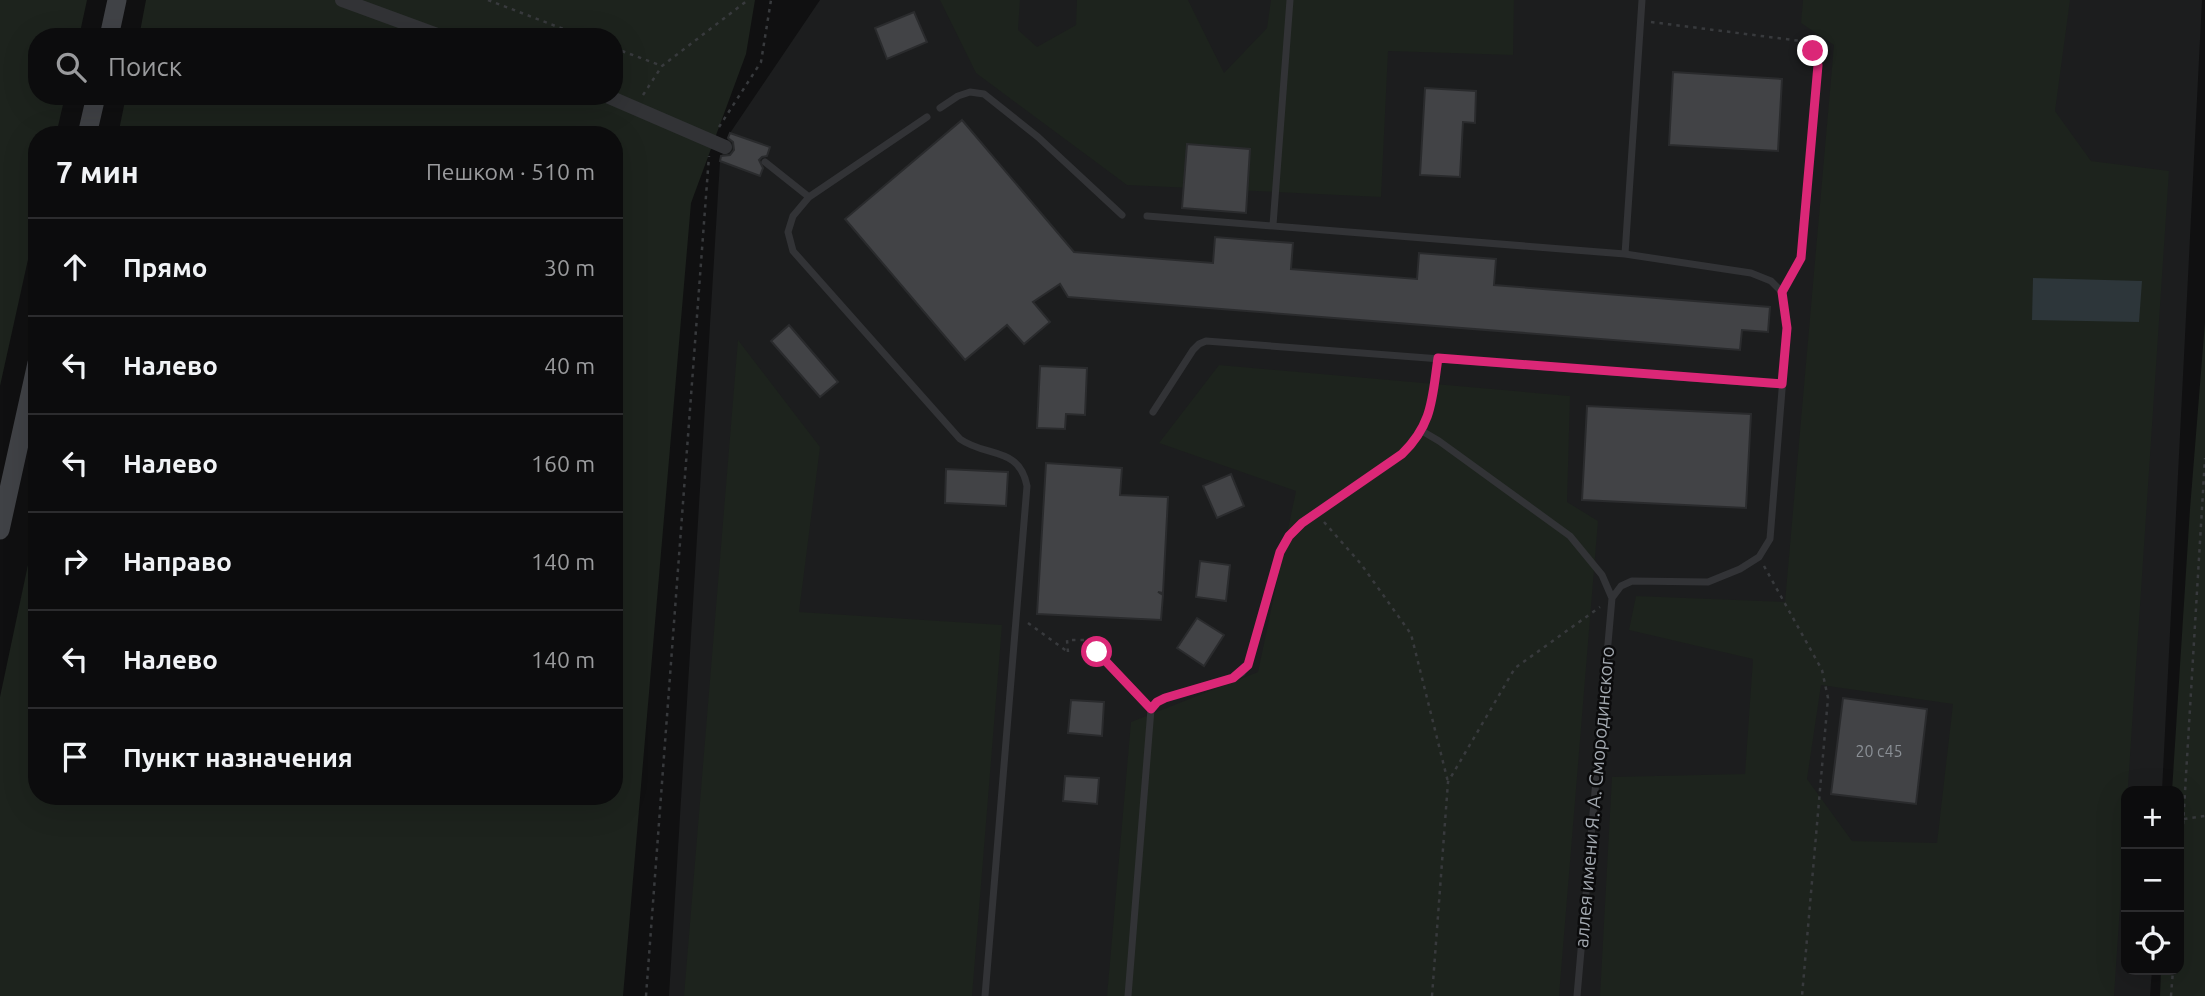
<!DOCTYPE html>
<html lang="ru">
<head>
<meta charset="utf-8">
<style>
  :root { --surface:#0c0c0d; --page:#1a1a1b; --text:#f1f3f6; --muted:#9a9b9d; --line:#2c2c2e }
  body { margin:0; font-family:Ubuntu,sans-serif; background:var(--page); color:var(--text) }
  .controls { position:absolute; right:21px; bottom:21px; display:grid; overflow:hidden; border-radius:14px; box-shadow:0 7px 28px #0002 }
  .controls button { width:63px; height:63px; display:grid; place-items:center; padding:0; border:0; border-bottom:2px solid var(--line); background:var(--surface); color:var(--text); font:35px sans-serif }
  .stop { position:absolute; width:21px; height:21px; margin:-16px; border:5px solid #db2777; border-radius:50%; background:#fff }
  .stop.end { background:#db2777; border-color:#fff; box-shadow:0 2px 7px #0008 }
  .list { margin:0; padding:0; list-style:none }
  h2 { display:flex; justify-content:space-between; align-items:center; height:91px; margin:0; padding:0 28px; font-size:30px }
  h2 small { font-size:23px; font-weight:400; color:var(--muted) }
  .list li { display:grid; grid-template-columns:46px 1fr auto; gap:21px; align-items:center; box-sizing:border-box; height:98px; padding:0 28px; border-top:2px solid var(--line) }
  .list b { display:block; font-size:26px; white-space:nowrap }
  .list em { font-size:23px; font-style:normal; color:var(--muted) }
  .icon { flex:none; width:38px; height:38px; fill:none; stroke:currentColor; stroke-width:2; stroke-linecap:round; stroke-linejoin:round }
  .map { position:relative; flex:none; width:2205px; height:996px; overflow:hidden }
  .search { position:absolute; background:var(--surface); box-shadow:0 7px 28px #0002; left:28px; top:28px; width:595px; height:77px; display:flex; align-items:center; gap:18px; box-sizing:border-box; padding:0 24px; border-radius:28px; color:var(--muted); font-size:26px }
  .panel { position:absolute; background:var(--surface); box-shadow:0 7px 28px #0002; left:28px; top:126px; width:595px; height:679px; border-radius:28px }
  .map>svg:first-child { display:block }
  .built { fill:#1c1d1e }
  .green { fill:#1d231d; fill-rule:evenodd }
  .water { fill:#2d363a }
  .building { fill:#424346; stroke:#2a2b2d; stroke-width:2 }
  .lines { fill:none; stroke-linecap:round; stroke-linejoin:round }
  .path { stroke:#383a3d; stroke-width:2.5; stroke-dasharray:3.5 5; stroke-linecap:butt }
  .service { stroke:#323336; stroke-width:7 }
  .minor { stroke:#323336; stroke-width:14 }
  .secondary { stroke:#404246; stroke-width:19 }
  .route { stroke:#db2777; stroke-width:9 }
  .labels { text-anchor:middle; dominant-baseline:central; stroke-width:5; stroke-linejoin:round; paint-order:stroke }
  .number-label { font-size:16px; fill:#8b9096 }
  .street-label { font-size:19px; fill:#a3a9b0; stroke:#0b0b0c }
</style>
</head>
<body>
<div class="map">
<svg width="2205" height="996" viewBox="0 0 2205 996">
  <rect width="100%" height="100%" fill="#101011"/>
  <!-- built -->
  <path class="built" d="M820,0H2202L2162,791H2126V970H2152L2150,996H669L720,161L730,133Z"/>
  <!-- green -->
  <path class="green" d="M0,0H87L79,37H37V96H65L56,135H37V219L0,386Z
    M146,0H755L746,54L691,203L623,996H0V697L37,522V796H614V135H118L126,96H614V37H139Z
    M940,0H1020L1018,30L1037,47L1076,25L1077,0H1188L1224,73L1267,28L1271,0H1514L1513,55L1388,51L1381,197L1127,185L976,73Z
    M1803,0H2070L2055,111L2091,161L2169,171L2114,996H1600L1612,777L1745,774L1753,659L1629,630L1636,596L1785,602L1834,45L1801,23ZM1821,685L1953,704L1937,843L1852,841L1807,779Z
    M2205,322V996H2160L2161,970H2179V791H2172L2190,509Z
    M738,340L820,447L799,612L1002,625L972,996H684Z
    M1219,365L1570,396L1567,502L1598,521L1559,996H1107L1131,722L1258,672L1296,491L1159,443Z"/>
  <!-- water -->
  <path class="water" d="M2033,278L2142,281L2139,322L2032,320Z"/>
  <!-- building -->
  <path class="building" d="M914,12L927,42L887,59L875,28Z
    M1673,72L1782,79L1778,151L1669,145Z
    M1425,88L1476,91L1475,123L1463,122L1460,177L1420,175Z
    M962,120L1074,252L1213,263L1215,237L1293,243L1291,269L1417,279L1419,253L1496,259L1494,285L1770,307L1768,332L1742,330L1740,350L1068,297L1060,284L1033,302L1050,322L1024,344L1007,325L965,360L845,219Z
    M730,133L770,147L767,156L762,157L759,160L763,168L760,176L720,161L721,156L730,155L734,150L733,142L728,138Z
    M1187,144L1250,149L1246,213L1182,208Z
    M789,325L838,382L820,397L771,341Z
    M1040,366L1087,368L1085,415L1066,414L1065,429L1037,428Z
    M1587,406L1751,414L1746,508L1582,500Z
    M1046,463L1122,468L1120,495L1168,497L1163,593L1158,592L1163,595L1161,620L1037,614Z
    M946,469L1008,472L1006,506L945,503Z
    M1231,474L1244,506L1217,518L1203,486Z
    M1200,561L1230,565L1226,601L1196,597Z
    M1197,618L1224,635L1204,666L1177,648Z
    M1843,698L1927,709L1916,804L1831,794Z
    M1071,700L1104,702L1102,736L1068,733Z
    M1065,776L1099,778L1097,804L1063,801Z"/>
  <g class="lines">
    <!-- path -->
    <path class="path" d="M488,0L584,37
      M1651,22L1801,41L1813,51L1818,65L1801,258L1787,283
      M614,48L662,66
      M643,95L662,66L748,0
      M719,127L761,62L771,0
      M1324,522L1361,564L1411,634L1448,782
      M1764,566L1822,670L1828,698L1802,996
      M1028,623L1068,652
      M1068,652L1067,640H1097V652L1144,702
      M2184,819L2205,816
      M2179,892L2205,458
      M646,996L709,156
      M1432,996L1448,782L1515,668L1600,607
      M2171,996L2173,970"/>
    <!-- service -->
    <path class="service" d="M940,108L958,96L970,92L984,94L1038,137L1122,215
      M927,117L809,197L793,216L788,232L793,251L960,439C987,458 1019,446 1027,486L985,996
      M765,162L809,197
      M1147,216L1625,254
      M1273,225L1290,0
      M1153,412L1193,350L1199,344L1206,341L1782,385
      M1422,431L1439,441L1570,536L1602,575L1612,598L1577,996
      M1612,598L1621,586L1632,581L1708,582L1740,569L1759,557L1770,539L1787,328L1782,292L1771,281L1751,273L1625,254L1642,0
      M1128,996L1151,709L1157,702L1165,698L1233,678L1242,673L1248,665L1280,552L1289,535L1302,523L1402,454C1433,423 1432,399 1438,358"/>
    <!-- minor -->
    <path class="minor" d="M342,0L443,37
      M607,96L725,147"/>
    <!-- secondary -->
    <path class="secondary" d="M109,37L117,0
      M87,135L96,96
      M0,530L37,363"/>
  </g>
  <g class="lines">
    <!-- route -->
    <path class="route" d="M1097,652L1151,709L1157,702L1165,698L1233,678L1248,665L1280,552L1289,536L1302,523L1402,454C1433,424 1432,398 1438,358L1782,384L1787,328L1782,292L1801,258L1818,65L1813,51"/>
  </g>
  <g class="labels">
    <!-- number labels -->
    <g class="number-label">
      <text x="1879" y="751">20 с45</text>
    </g>
    <!-- street labels -->
    <g class="street-label">
      <text transform="translate(1594 797) rotate(-85)">аллея имени Я. А. Смородинского</text>
    </g>
  </g>
</svg>
<div class="controls">
<button>+</button>
<button>−</button>
<button><svg class="icon" aria-label="locate" viewBox="0 0 24 24"><circle cx="12" cy="12" r="6"/><path d="M12 2v4M12 18v4M2 12h4M18 12h4"/></svg></button>
</div>
<div class="stop" style="left:1097px;top:652px"></div>
<div class="stop end" style="left:1813px;top:51px"></div>
<div class="search"><svg class="icon" aria-label="search" viewBox="0 0 24 24"><circle cx="10" cy="10" r="6"/><path d="M15 15l6 6"/></svg>Поиск</div>
<section class="panel">
<h2>7 мин<small>Пешком · 510 m</small></h2>
<ul class="list">
<li><svg class="icon" aria-label="ahead" viewBox="0 0 24 24"><path d="M12 20V5M6 11l6-6 6 6"/></svg><div><b>Прямо</b></div><em>30 m</em></li>
<li><svg class="icon" aria-label="left" viewBox="0 0 24 24"><path d="M17 20v-9H6M10 6l-5 5 5 5"/></svg><div><b>Налево</b></div><em>40 m</em></li>
<li><svg class="icon" aria-label="left" viewBox="0 0 24 24"><path d="M17 20v-9H6M10 6l-5 5 5 5"/></svg><div><b>Налево</b></div><em>160 m</em></li>
<li><svg class="icon" aria-label="right" viewBox="0 0 24 24"><path d="M7 20v-9h11M14 6l5 5-5 5"/></svg><div><b>Направо</b></div><em>140 m</em></li>
<li><svg class="icon" aria-label="left" viewBox="0 0 24 24"><path d="M17 20v-9H6M10 6l-5 5 5 5"/></svg><div><b>Налево</b></div><em>140 m</em></li>
<li><svg class="icon" aria-label="arrive" viewBox="0 0 24 24"><path d="M6 21V4h12l-3 4 3 4H6"/></svg><div><b>Пункт назначения</b></div></li>
</ul>
</section>
</div>
</body>
</html>
